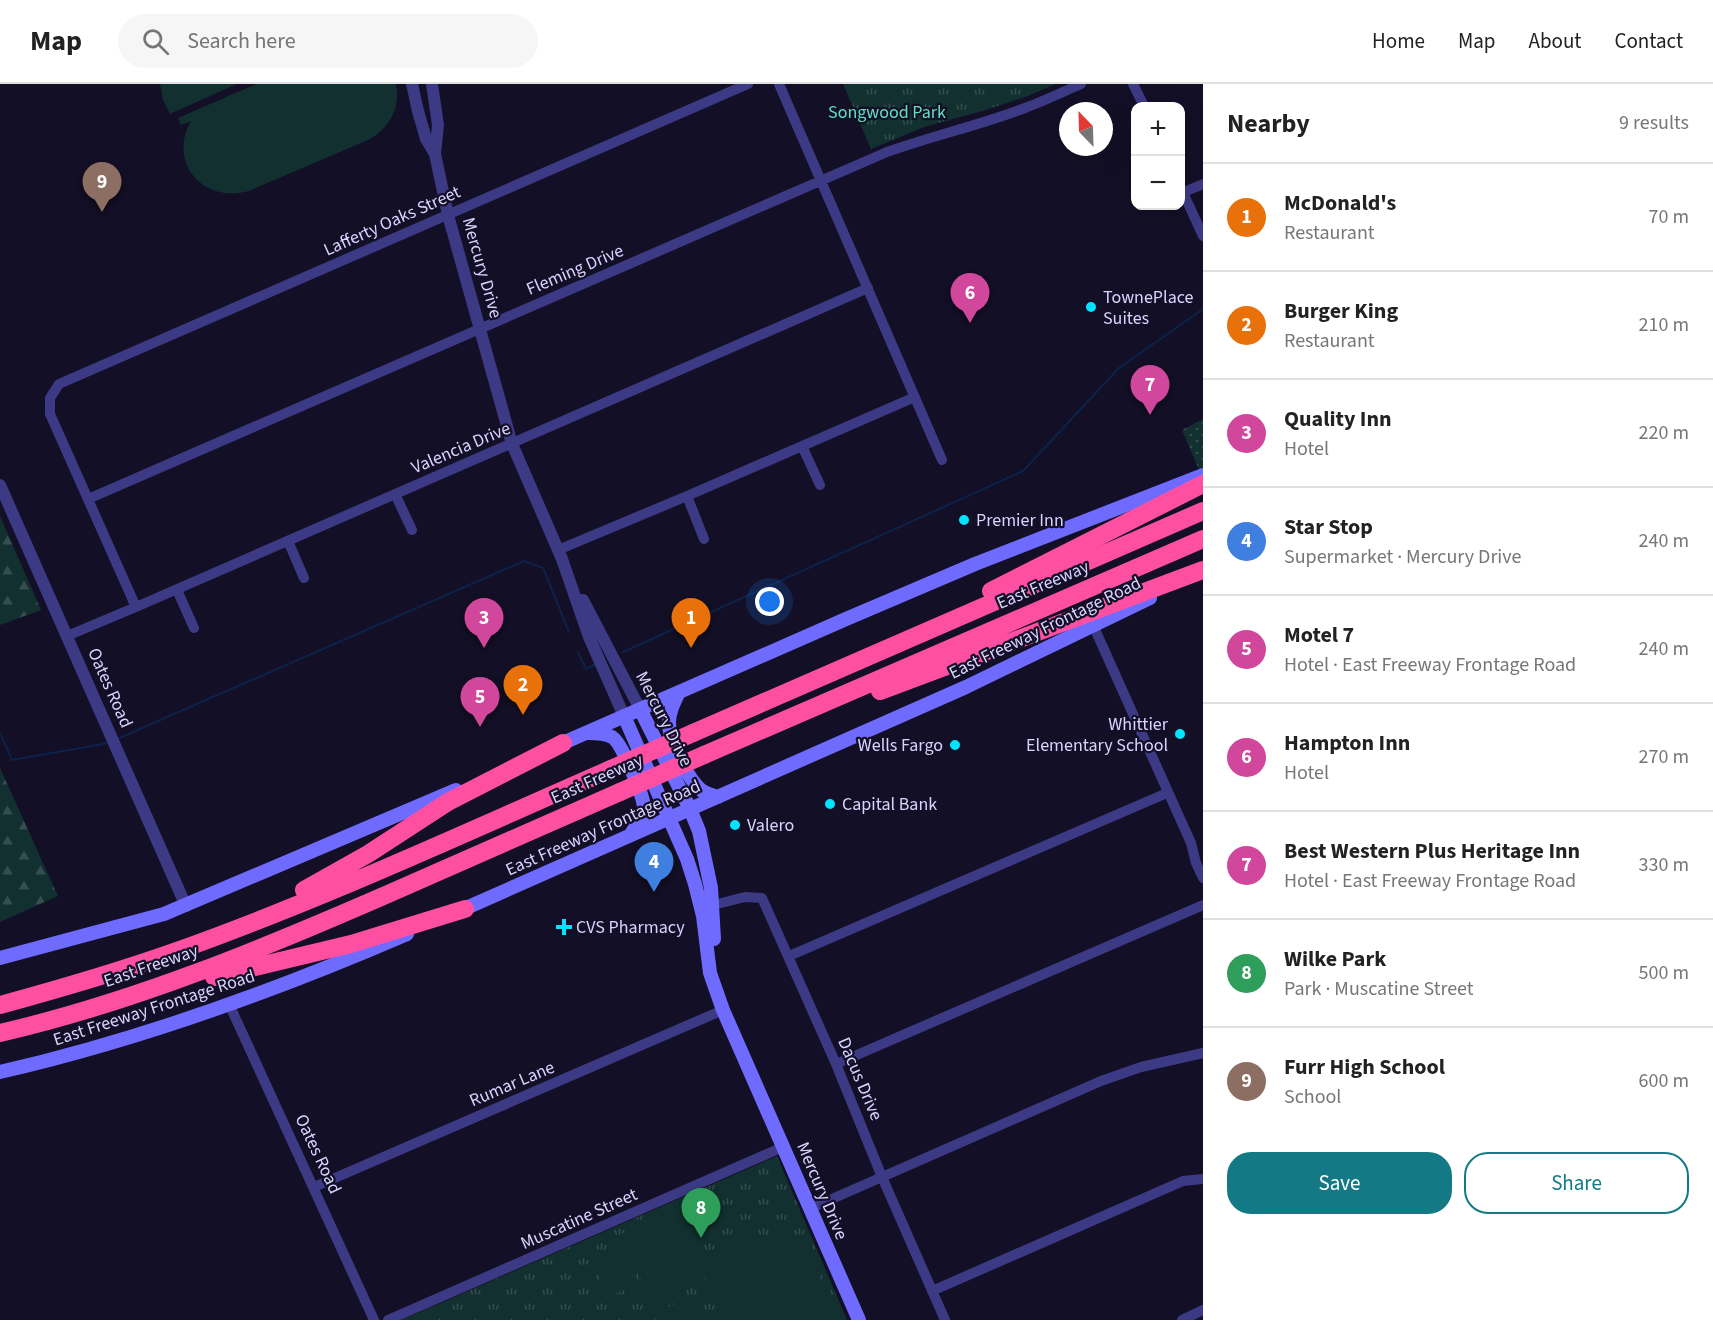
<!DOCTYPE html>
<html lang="en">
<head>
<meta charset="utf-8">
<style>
  :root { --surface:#fff; --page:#f6f6f6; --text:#222; --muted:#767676; --line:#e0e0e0; --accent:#137a85 }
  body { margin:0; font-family:"Source Sans 3",sans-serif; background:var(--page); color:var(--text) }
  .controls { position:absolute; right:18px; top:18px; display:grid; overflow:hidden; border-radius:12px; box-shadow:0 6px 24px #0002 }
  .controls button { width:54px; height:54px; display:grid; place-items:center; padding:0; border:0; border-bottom:2px solid var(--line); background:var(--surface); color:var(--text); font:30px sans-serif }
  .compass { position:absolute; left:1059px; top:18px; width:54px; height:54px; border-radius:50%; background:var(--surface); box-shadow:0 6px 24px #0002; rotate:337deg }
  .you { position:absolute; left:770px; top:518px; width:21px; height:21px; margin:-15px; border:4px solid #fff; border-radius:50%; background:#1a73e8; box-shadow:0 0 0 9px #1a73e833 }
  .badge { display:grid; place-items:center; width:39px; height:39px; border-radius:50%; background:var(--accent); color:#fff; font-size:20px; font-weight:700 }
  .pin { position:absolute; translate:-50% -50px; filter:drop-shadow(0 2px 3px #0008) }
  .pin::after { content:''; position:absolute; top:32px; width:21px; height:18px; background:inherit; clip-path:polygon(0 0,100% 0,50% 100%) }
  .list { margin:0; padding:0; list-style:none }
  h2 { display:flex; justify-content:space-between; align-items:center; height:78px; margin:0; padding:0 24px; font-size:26px }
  h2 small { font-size:20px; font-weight:400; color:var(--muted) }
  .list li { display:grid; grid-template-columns:39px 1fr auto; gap:18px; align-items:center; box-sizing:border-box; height:108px; padding:0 24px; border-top:2px solid var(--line) }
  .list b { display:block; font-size:22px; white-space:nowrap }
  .list p { margin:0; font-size:20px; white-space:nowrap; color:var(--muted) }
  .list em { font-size:20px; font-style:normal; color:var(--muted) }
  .actions { display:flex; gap:12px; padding:18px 24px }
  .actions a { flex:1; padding:14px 0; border:2px solid var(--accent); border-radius:24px; text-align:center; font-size:21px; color:var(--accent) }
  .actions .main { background:var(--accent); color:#fff }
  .icon { flex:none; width:33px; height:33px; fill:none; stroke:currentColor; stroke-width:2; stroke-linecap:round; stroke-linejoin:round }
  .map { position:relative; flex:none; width:1203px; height:1236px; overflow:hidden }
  header { display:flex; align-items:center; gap:36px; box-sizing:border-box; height:84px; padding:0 30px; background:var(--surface); border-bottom:2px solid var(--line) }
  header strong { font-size:28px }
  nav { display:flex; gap:33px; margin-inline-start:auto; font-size:21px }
  .search { width:420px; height:54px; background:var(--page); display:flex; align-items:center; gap:15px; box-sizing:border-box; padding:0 21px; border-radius:33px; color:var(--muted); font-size:22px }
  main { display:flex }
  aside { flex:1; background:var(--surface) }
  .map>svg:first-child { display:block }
  .grass { fill:url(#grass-dots) }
  .forest { fill:url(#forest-firs) }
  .park { fill:url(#park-tufts) }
  .garden { fill:#12302f }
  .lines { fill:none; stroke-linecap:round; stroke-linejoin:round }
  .stream { stroke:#0c2248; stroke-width:2 }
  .minor { stroke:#3d3a85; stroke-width:10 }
  .tertiary { stroke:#3d3a85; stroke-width:12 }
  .secondary { stroke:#6f6bff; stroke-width:14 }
  .motorway { stroke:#ff4fa3; stroke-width:18 }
  .motorway-bridge { stroke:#ff4fa3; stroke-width:18 }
  .poi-dot { fill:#00e5ff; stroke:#130f26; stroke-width:2 }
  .labels { text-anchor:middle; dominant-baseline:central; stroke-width:4.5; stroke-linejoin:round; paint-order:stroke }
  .park-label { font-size:18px; fill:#5fe0c0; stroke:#130f26 }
  .street-label { font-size:18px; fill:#d9d4ff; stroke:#130f26 }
  .poi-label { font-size:18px; fill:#d9d4ff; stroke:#130f26; text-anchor:start }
</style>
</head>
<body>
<header>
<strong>Map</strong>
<div class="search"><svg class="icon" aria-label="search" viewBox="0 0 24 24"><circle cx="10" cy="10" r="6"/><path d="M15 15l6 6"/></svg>Search here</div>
<nav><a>Home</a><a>Map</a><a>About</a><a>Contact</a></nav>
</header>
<main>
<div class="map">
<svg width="1203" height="1236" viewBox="0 0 1203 1236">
  <defs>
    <pattern id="grass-dots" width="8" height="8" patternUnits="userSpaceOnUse" patternTransform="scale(1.5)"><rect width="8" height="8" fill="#12302f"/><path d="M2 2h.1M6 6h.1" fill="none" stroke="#344d4e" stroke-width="1.8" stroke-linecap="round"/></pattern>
    <pattern id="forest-firs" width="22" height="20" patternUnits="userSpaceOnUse" patternTransform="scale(1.5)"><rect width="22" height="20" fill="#12302f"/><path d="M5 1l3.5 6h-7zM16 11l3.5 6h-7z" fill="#344d4e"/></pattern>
    <pattern id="park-tufts" width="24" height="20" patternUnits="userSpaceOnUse" patternTransform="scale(1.5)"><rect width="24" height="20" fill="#12302f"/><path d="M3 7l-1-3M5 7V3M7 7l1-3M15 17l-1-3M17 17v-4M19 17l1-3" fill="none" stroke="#344d4e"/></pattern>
  </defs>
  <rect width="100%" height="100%" fill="#130f26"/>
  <!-- grass -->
  <path class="grass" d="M1203,335V385L1199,386L1182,346Z"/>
  <!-- forest -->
  <path class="forest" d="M0,432L41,526L0,541Z
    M0,684L58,812L0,838Z"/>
  <!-- park -->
  <path class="park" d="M843,0H1055L1028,12L986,26L924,43L871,65Z
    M777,1072L847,1236H402Z"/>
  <!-- garden -->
  <path class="garden" d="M160,0H237L170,30L163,16Z
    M256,0H396C401,24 389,45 368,56L249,107C204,120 167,79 191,37L181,41L178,34Z
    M696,1120C711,1162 698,1206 655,1225L621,1154L623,1149Z
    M754,1150L774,1154L798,1164L809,1170L840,1236H720L702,1183L706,1172C723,1166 737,1157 754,1150Z
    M625,1171L637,1200L625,1205L612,1177Z
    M608,1179L621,1207L608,1213L596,1185Z
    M688,1215L699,1236H655L670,1222Z"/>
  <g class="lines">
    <!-- stream -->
    <path class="stream" d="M578,568L586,585L596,580
      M623,568L1023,387L1119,284L1203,225
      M0,649L12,676L109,659
      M117,655L524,477L543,484L569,548"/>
    <!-- minor -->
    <path class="minor" d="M779,0L942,376
      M1133,0L1144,22
      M1180,102L1203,152
      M1184,108L1203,100
      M802,362L820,401
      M395,410L412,446
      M687,412L704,455
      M88,415L887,68C932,52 980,41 1025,24C1044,17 1063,8 1081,0
      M288,457L304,494
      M558,466L687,412L915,313
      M177,506L194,544
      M136,523L50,330V314L59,300L748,0
      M1093,541L1191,759L1196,779L1203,794
      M67,552L136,523L868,204
      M713,821L745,813L762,814L836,980L882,1093L945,1236
      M789,872L1167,709
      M229,920L374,1236
      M836,980L1203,821
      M314,1103L723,926
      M809,1125L1101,997L1141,983L1203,969
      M932,1207L1183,1097L1203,1095
      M388,1236L783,1063
      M1182,1236L1203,1226"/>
    <!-- tertiary -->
    <path class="tertiary" d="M412,0L418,27L426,55L435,70L448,131L512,360L562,475L589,553L624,632
      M432,0L438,41L435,70
      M0,401L186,822
      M583,516L640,625"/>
    <!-- secondary -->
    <path class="secondary" d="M679,608C674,618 669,628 669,639C669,657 688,695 701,706C706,710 712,711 718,713
      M640,625L690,725L699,747L711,804L714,855
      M624,632L687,775L695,800L703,832L710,889L723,926L859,1236
      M588,649C596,649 605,649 612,653C622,659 642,709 644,722L643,731L631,750
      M556,662L846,535L975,480L1203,391
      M457,828L966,603L1150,514
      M0,874L164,830L456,706
      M0,988C140,956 275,907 407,850"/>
    <!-- motorway -->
    <path class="motorway" d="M991,507L1203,400
      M880,607L1203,486
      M693,649L1203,427
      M704,671L1203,455
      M304,806L368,770L448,718L563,659
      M214,893L351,860L465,825
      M0,921C59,905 117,888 174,868C323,815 467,748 611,685
      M0,949C134,918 262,865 388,810C465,776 543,742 620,708"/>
    <!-- motorway-bridge -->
    <path class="motorway-bridge" d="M611,685L693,649
      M620,708L704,671"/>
  </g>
  <!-- markers -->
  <g class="poi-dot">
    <circle cx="1091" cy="223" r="6"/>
    <circle cx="964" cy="436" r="6"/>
    <circle cx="1180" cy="650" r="6"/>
    <circle cx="955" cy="661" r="6"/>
    <circle cx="830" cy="720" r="6"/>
    <circle cx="735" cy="741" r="6"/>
    <path d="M561 834h6v6h6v6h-6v6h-6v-6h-6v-6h6z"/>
  </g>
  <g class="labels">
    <!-- park labels -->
    <g class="park-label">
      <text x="887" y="28">Songwood Park</text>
    </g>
    <!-- street labels -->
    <g class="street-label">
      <text transform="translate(392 137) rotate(-24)">Lafferty Oaks Street</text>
      <text transform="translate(482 184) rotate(74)">Mercury Drive</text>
      <text transform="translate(575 186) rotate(-23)">Fleming Drive</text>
      <text transform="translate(461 364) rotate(-23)">Valencia Drive</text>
      <text transform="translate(1043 501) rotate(-23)">East Freeway</text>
      <text transform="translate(1045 544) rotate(-26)">East Freeway Frontage Road</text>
      <text transform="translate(110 604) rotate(66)">Oates Road</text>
      <text transform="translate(664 635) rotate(63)">Mercury Drive</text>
      <text transform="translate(597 695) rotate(-24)">East Freeway</text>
      <text transform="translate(603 744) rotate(-24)">East Freeway Frontage Road</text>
      <text transform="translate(151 882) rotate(-19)">East Freeway</text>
      <text transform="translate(154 924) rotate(-18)">East Freeway Frontage Road</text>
      <text transform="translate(860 995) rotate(67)">Dacus Drive</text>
      <text transform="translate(512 1000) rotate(-23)">Rumar Lane</text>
      <text transform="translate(318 1070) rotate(65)">Oates Road</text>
      <text transform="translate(822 1107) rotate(67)">Mercury Drive</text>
      <text transform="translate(579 1135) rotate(-24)">Muscatine Street</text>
    </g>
    <!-- poi labels -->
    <g class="poi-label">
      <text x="1103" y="213">TownePlace<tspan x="1103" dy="21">Suites</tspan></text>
      <text x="976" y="436">Premier Inn</text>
      <text x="1168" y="640" text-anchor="end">Whittier<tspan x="1168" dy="21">Elementary School</tspan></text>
      <text x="943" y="661" text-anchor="end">Wells Fargo</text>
      <text x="842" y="720">Capital Bank</text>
      <text x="747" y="741">Valero</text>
      <text x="576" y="843">CVS Pharmacy</text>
    </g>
  </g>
</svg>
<div class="controls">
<button>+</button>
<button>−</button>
</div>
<svg class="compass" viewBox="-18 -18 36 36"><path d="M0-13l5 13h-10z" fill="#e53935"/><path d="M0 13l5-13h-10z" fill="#767676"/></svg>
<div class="you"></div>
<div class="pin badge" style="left:691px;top:564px;background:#e8710a">1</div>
<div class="pin badge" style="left:523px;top:631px;background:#e8710a">2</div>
<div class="pin badge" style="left:484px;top:564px;background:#d1479c">3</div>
<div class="pin badge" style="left:654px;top:808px;background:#3f7fe0">4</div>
<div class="pin badge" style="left:480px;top:643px;background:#d1479c">5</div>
<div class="pin badge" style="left:970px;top:239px;background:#d1479c">6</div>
<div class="pin badge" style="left:1150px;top:331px;background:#d1479c">7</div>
<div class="pin badge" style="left:701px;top:1154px;background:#2e9e5b">8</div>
<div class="pin badge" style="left:102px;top:128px;background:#8d6e63">9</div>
</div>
<aside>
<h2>Nearby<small>9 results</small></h2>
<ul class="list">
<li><span class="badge" style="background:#e8710a">1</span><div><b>McDonald's</b><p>Restaurant</p></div><em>70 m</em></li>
<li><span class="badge" style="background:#e8710a">2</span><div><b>Burger King</b><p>Restaurant</p></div><em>210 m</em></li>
<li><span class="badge" style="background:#d1479c">3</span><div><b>Quality Inn</b><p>Hotel</p></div><em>220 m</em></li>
<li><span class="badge" style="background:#3f7fe0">4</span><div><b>Star Stop</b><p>Supermarket · Mercury Drive</p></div><em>240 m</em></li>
<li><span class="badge" style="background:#d1479c">5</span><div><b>Motel 7</b><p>Hotel · East Freeway Frontage Road</p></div><em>240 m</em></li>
<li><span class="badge" style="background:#d1479c">6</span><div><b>Hampton Inn</b><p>Hotel</p></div><em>270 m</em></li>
<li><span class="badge" style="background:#d1479c">7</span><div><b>Best Western Plus Heritage Inn</b><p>Hotel · East Freeway Frontage Road</p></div><em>330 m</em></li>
<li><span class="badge" style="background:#2e9e5b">8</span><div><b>Wilke Park</b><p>Park · Muscatine Street</p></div><em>500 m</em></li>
<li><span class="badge" style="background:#8d6e63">9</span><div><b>Furr High School</b><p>School</p></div><em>600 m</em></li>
</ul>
<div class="actions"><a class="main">Save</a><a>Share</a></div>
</aside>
</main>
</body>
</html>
